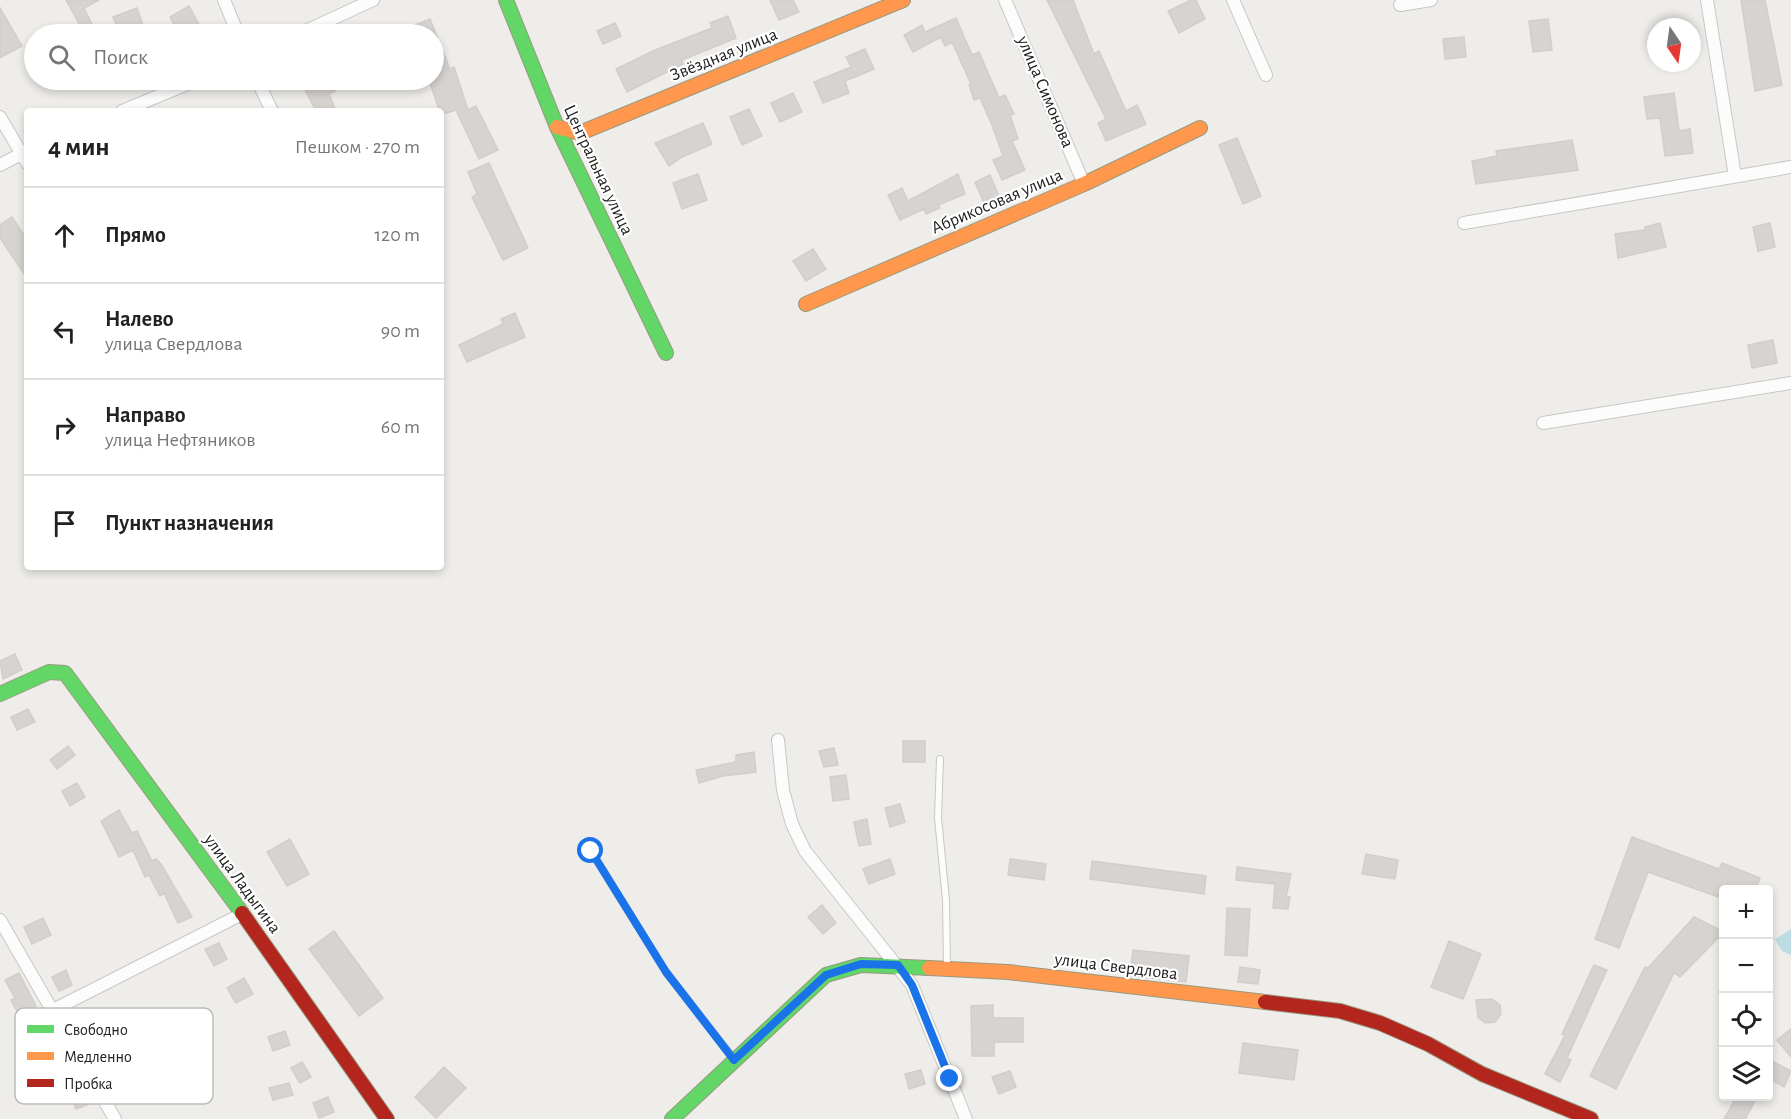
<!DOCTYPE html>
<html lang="ru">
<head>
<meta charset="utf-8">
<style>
  :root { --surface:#fff; --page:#f2f2f2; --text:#222; --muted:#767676; --line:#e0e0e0 }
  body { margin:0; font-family:"Alegreya Sans",sans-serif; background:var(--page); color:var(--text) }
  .controls { position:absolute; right:18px; bottom:18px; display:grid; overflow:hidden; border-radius:6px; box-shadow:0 3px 9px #0003 }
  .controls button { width:54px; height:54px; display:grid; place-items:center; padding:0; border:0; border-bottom:2px solid var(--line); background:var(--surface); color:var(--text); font:30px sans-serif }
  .compass { position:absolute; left:1647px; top:18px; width:54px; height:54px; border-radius:50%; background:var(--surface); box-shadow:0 3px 9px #0003; rotate:167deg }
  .stop { position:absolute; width:18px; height:18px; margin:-14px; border:4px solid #1a73e8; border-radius:50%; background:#fff }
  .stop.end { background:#1a73e8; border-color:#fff; box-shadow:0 2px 6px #0008 }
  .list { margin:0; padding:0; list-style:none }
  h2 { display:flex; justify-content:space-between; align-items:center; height:78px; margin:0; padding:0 24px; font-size:26px }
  h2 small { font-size:20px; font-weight:400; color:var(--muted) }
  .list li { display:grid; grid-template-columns:39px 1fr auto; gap:18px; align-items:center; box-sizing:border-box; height:96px; padding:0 24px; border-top:2px solid var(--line) }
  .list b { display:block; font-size:22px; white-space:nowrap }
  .list p { margin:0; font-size:20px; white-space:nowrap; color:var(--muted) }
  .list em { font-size:20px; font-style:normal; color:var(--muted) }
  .icon { flex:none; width:33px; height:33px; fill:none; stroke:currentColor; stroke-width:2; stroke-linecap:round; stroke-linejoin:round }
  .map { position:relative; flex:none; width:1791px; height:1119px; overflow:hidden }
  .search { position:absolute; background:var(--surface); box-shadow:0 3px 9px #0003; left:24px; top:24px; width:420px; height:66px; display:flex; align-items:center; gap:15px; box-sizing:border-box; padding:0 21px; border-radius:33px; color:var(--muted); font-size:22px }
  .panel { position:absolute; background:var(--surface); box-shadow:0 3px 9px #0003; left:24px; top:108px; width:420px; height:462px; border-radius:6px }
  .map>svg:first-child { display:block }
  .water { fill:#bddbe2 }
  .building { fill:#d6d3d0; stroke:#d2ceca; stroke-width:1.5 }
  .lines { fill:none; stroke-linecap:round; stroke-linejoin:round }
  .lane-casing { stroke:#c8c7c5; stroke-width:8 }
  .street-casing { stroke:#c8c7c5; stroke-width:14 }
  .fast-casing { stroke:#989980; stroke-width:16 }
  .slow-casing { stroke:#989980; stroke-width:16 }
  .jam-casing { stroke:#989980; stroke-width:16 }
  .lane { stroke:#fdfcfc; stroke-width:6 }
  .street { stroke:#fdfcfc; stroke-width:12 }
  .fast { stroke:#63d668; stroke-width:14 }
  .slow { stroke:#ff974d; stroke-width:14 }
  .jam { stroke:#b3261e; stroke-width:14 }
  .route { stroke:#1a73e8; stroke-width:8 }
  .labels { text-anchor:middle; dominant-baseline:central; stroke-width:4.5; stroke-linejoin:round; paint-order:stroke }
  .street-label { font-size:18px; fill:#212121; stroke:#fff }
  .key { fill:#fff; stroke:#bcbcbc; stroke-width:1.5 }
  .key-label { font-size:16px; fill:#212121 }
</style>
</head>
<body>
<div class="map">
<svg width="1791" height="1119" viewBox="0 0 1791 1119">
  <rect width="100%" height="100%" fill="#efede9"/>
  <!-- water -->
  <path class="water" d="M1791,929V955L1782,951L1775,939Z"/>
  <!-- building -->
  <path class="building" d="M66,0H99L84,8L97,34H85Z
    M770,0H793L799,12L779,20Z
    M1047,0H1073L1094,54L1099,51L1126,111L1137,105L1146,124L1106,141L1098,123L1106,119Z
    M1191,0H1196L1205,19L1179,33L1168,11Z
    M1741,0H1765L1782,85L1755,91Z
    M189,6L204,34H179L170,17Z
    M0,8L22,46L0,58Z
    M137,8L146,34H120L113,17Z
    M728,16L736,38L682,60L683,64L627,92L616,69L655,50L712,28L710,23Z
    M956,18L972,55L979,52L999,98L1005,95L1014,114L1010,115L1018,139L1012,141L1025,170L1002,180L993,160L1003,156L992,125L980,98L974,100L969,85L971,84L952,42L945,46L941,37L913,52L904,35L922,25L925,32Z
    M430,19L450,69L454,67L468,110L476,106L498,150L479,159L456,110L441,115L429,80H434V34H392Z
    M1548,19L1552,50L1533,52L1529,21Z
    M615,23L621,36L603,44L597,31Z
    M1464,37L1466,57L1445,59L1443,39Z
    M865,49L874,69L845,81L849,93L823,103L814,82L851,67L846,57Z
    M300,80H328L335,91L329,94L336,111H316Z
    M793,93L802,112L780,122L771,103Z
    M1674,93L1679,131L1690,129L1693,153L1665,156L1660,118L1647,119L1644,97Z
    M749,109L762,136L742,145L730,117Z
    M703,123L712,144L682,157L669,166L655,143Z
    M1237,138L1261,196L1243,204L1219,145Z
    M1572,140L1578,170L1476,184L1472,161L1497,156L1496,151Z
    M489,163L528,248L503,260L472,197L477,194L468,172Z
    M698,174L707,200L682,209L673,183Z
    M958,174L965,194L938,205L940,208L926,214L924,209L900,220L888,195L902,188L908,201Z
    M990,175L999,196L984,203L975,182Z
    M12,217L27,240V278L0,238V225Z
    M1660,223L1666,247L1618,258L1615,234L1645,230V227Z
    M1770,223L1775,247L1758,251L1753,227Z
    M813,249L826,269L806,281L793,261Z
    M515,313L525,337L467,362L459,345L503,324L501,319Z
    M1773,340L1777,363L1752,368L1748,345Z
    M15,654L22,670L3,679L0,661Z
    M28,709L35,722L17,730L11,717Z
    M903,741H925V762H903Z
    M68,746L75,755L57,769L50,760Z
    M834,748L838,765L824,767L819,751Z
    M754,752L756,772L723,776L699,783L696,770L736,762V755Z
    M846,775L849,799L833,801L830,777Z
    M77,783L85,797L70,806L62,791Z
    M900,804L905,822L890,827L885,808Z
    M119,810L132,833L137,831L152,861L156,859L161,864L192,917L178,923L164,893L160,896L149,875L145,877L133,850L119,857L101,821Z
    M867,819L871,844L859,846L854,822Z
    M1632,837L1719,869L1722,863L1760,878L1755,890H1724V899L1648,872L1619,948L1595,939Z
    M290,839L309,874L287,886L267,852Z
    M1366,854L1398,860L1395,879L1362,874Z
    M890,859L895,874L869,884L863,869Z
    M1010,859L1046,864L1044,880L1008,875Z
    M1092,861L1206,876L1204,894L1090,879Z
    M1237,867L1291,874L1286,897H1290L1288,909L1273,908L1275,884L1236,880Z
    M822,905L836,923L823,934L808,917Z
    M1227,908L1250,909L1247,956L1225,955Z
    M1694,917L1724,932L1680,977L1674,973L1616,1089L1590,1076L1645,967L1648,968Z
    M43,918L51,935L32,944L24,927Z
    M334,931L383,998L359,1016L309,949Z
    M1449,941L1481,954L1463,999L1431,987Z
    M219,943L227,959L214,966L205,949Z
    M1133,950L1189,956L1186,982L1130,976Z
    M1594,965L1607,970L1567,1058L1571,1060L1560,1082L1545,1074L1565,1035L1562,1034Z
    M1240,967L1260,970L1258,984L1238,982Z
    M66,970L72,985L59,991L52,977Z
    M19,973L36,1006L19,1015L11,1000L15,998L5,980Z
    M244,978L253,994L236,1003L227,988Z
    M1492,999L1500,1005L1501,1014L1495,1022L1485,1023L1478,1017L1476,1000Z
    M993,1005V1018H1023V1042H994V1056H972L971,1006Z
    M1791,1029V1057L1777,1040Z
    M285,1031L290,1045L273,1051L268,1037Z
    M1243,1043L1298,1050L1294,1080L1239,1073Z
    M1768,1059L1791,1071L1784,1087L1768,1078Z
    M302,1062L311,1077L300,1083L291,1068Z
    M444,1067L466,1088L436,1118L415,1097Z
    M921,1070L925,1084L909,1089L905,1074Z
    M1010,1071L1016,1087L999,1094L992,1077Z
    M289,1083L293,1095L273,1100L269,1088Z
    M85,1085L92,1103L76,1109L69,1092Z
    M1737,1096H1758L1745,1119H1724Z
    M328,1097L334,1112L319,1118L313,1103Z"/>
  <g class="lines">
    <defs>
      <path id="lane" d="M940,759L938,818L946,900L947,967
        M591,851L666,972L734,1059"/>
      <path id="street" d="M224,0L238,34
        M1005,0L1084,184
        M1233,0L1266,75
        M1707,0L1735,176
        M1400,5L1431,0
        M299,34L373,0
        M257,80L272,111
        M122,111L197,80
        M0,117L27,163
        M0,165L27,151
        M1464,223L1791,167
        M1543,423L1791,383
        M778,740L783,790L792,824L805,851L912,985L966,1119
        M0,920L115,1119
        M53,1010L242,914"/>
      <path id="fast" d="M506,0L557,127L666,353
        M0,694L49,672L65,673L242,913
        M672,1119L826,975L861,965L929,968"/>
      <path id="slow" d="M557,127L580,133L903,0
        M806,304L1084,184L1200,128
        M929,968L1008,972L1265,1002"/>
      <path id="jam" d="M242,913L387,1119
        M1265,1002L1340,1011L1380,1023L1428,1044L1482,1074L1591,1119"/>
    </defs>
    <!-- lane casing -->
    <use href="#lane" class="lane-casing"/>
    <!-- street casing -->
    <use href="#street" class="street-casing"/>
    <!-- fast casing -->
    <use href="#fast" class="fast-casing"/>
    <!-- slow casing -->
    <use href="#slow" class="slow-casing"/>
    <!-- jam casing -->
    <use href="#jam" class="jam-casing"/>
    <!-- lane -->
    <use href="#lane" class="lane"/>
    <!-- street -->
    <use href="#street" class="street"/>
    <!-- fast -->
    <use href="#fast" class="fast"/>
    <!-- slow -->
    <use href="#slow" class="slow"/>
    <!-- jam -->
    <use href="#jam" class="jam"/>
  </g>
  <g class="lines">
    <!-- route -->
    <path class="route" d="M591,851L666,972L734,1060L826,975L861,964L898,965L912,985L950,1079"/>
  </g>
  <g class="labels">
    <!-- street labels -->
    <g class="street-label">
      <text transform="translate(724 55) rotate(-22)">Звёздная улица</text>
      <text transform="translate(1045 92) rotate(67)">улица Симонова</text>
      <text transform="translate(598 170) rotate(65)">Центральная улица</text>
      <text transform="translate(997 202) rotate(-23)">Абрикосовая улица</text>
      <text transform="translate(242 884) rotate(54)">улица Ладыгина</text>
      <text transform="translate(1116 967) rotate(7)">улица Свердлова</text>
    </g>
  </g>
  <!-- legend -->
  <rect x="15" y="1008" width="198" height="96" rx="9" class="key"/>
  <rect x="27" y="1025" width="27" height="8" fill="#63d668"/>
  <rect x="27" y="1052" width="27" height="8" fill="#ff974d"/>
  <rect x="27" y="1079" width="27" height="8" fill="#b3261e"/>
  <g class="key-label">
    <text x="64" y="1035">Свободно</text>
    <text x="64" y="1062">Медленно</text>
    <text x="64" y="1089">Пробка</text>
  </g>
</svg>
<div class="controls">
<button>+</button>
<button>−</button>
<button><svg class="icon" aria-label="locate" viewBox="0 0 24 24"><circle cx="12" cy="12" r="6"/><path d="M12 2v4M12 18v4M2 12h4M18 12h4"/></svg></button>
<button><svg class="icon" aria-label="layers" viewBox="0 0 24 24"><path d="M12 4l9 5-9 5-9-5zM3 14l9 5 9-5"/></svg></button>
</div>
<svg class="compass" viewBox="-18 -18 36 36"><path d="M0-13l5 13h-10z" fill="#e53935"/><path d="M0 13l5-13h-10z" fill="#767676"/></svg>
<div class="stop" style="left:591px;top:851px"></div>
<div class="stop end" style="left:950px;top:1079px"></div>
<div class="search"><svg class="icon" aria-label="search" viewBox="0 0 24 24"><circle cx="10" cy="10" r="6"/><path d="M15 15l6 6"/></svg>Поиск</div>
<section class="panel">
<h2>4 мин<small>Пешком · 270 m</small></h2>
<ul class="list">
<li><svg class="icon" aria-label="ahead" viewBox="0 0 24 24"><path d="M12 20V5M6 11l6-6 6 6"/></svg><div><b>Прямо</b></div><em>120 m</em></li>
<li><svg class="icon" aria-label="left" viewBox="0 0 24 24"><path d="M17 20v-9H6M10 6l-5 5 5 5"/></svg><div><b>Налево</b><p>улица Свердлова</p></div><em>90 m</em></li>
<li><svg class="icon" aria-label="right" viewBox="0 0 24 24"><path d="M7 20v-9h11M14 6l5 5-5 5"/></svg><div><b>Направо</b><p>улица Нефтяников</p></div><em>60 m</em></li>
<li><svg class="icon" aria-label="arrive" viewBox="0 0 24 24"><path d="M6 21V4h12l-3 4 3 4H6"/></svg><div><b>Пункт назначения</b></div></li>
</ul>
</section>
</div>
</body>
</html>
